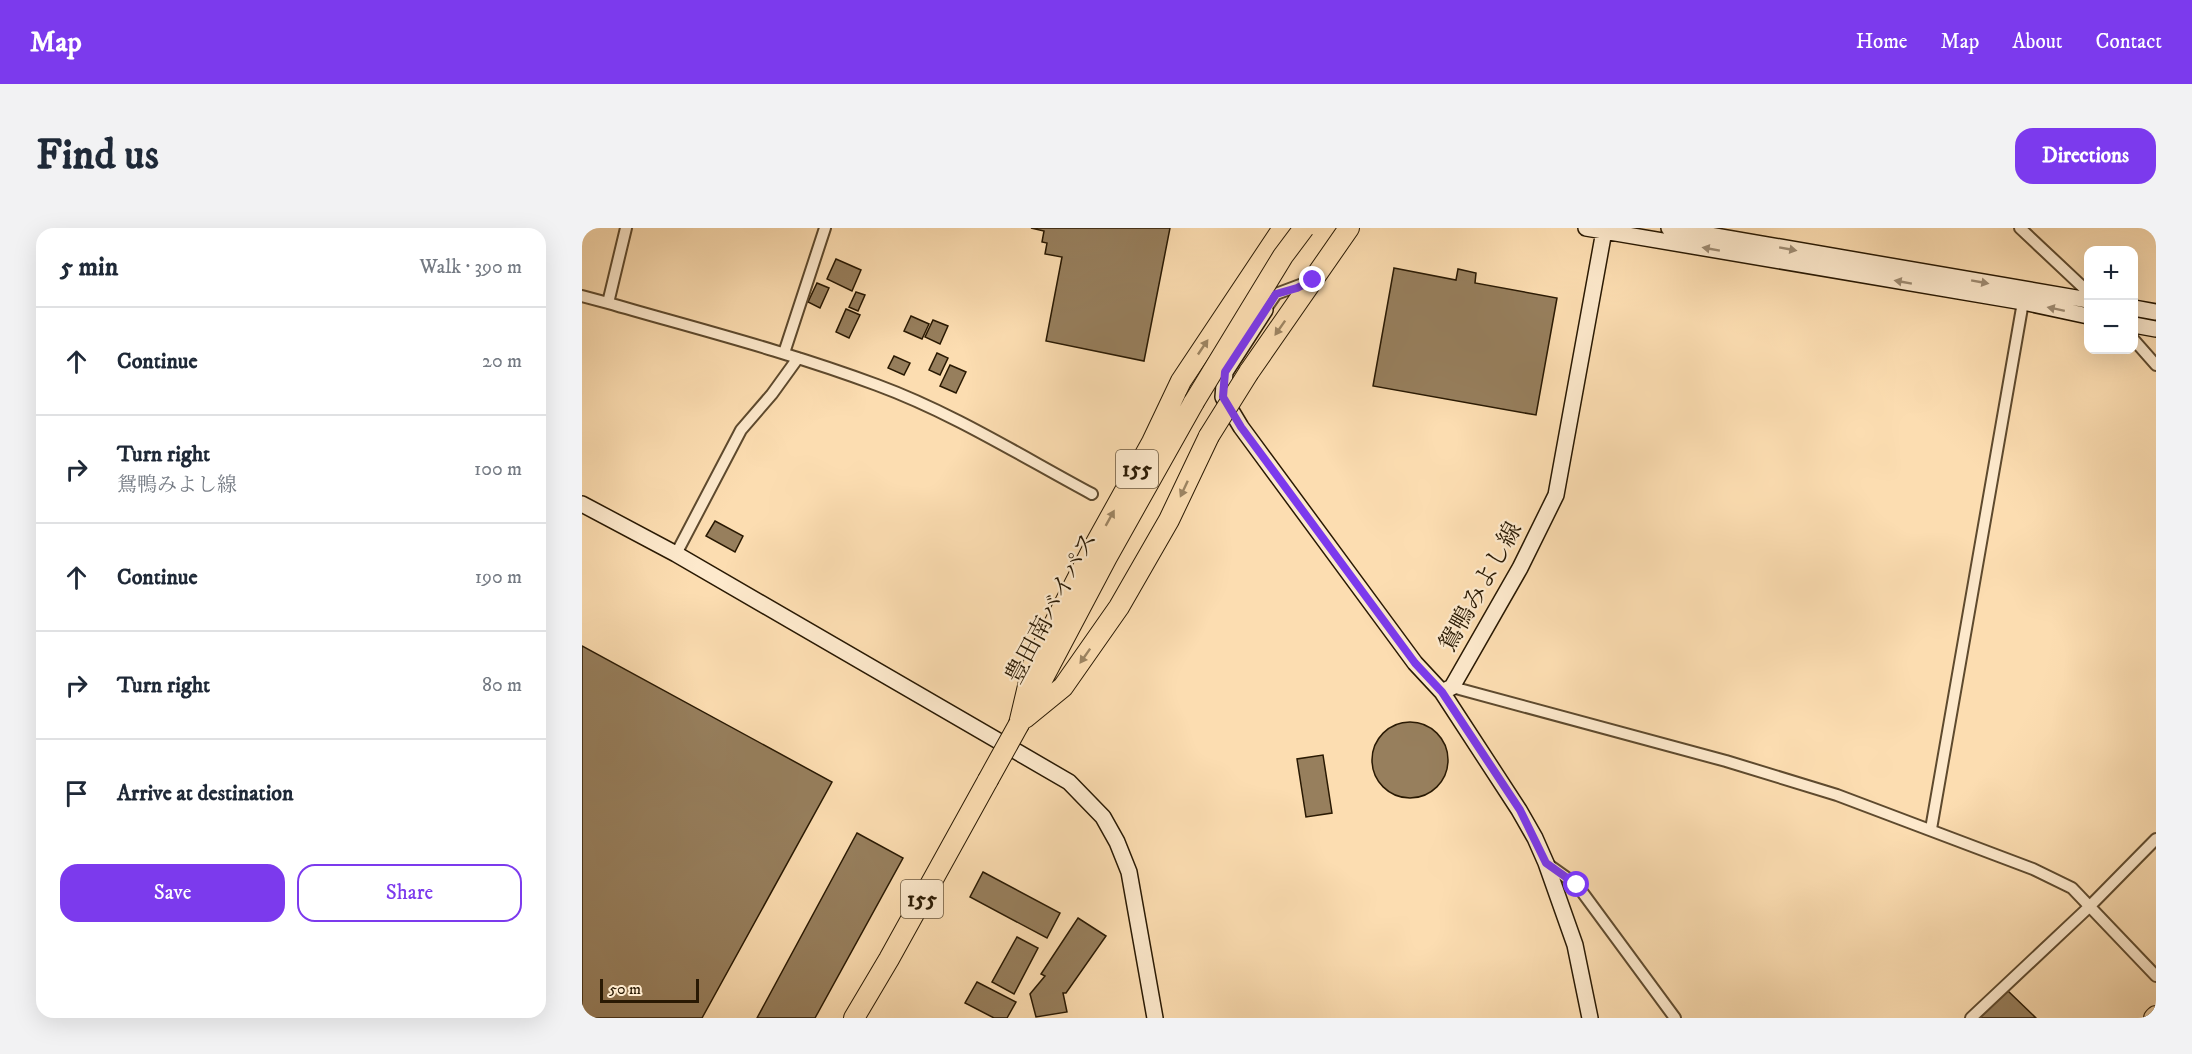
<!DOCTYPE html>
<html lang="en">
<head>
<meta charset="utf-8">
<style>
  :root { --surface:#fff; --page:#f2f2f3; --text:#1f2937; --muted:#747a83; --line:#e0e1e3; --accent:#7c3aed }
  body { margin:0; font-family:"IM FELL DW Pica","Noto Serif JP",serif; background:var(--page); color:var(--text) }
  .controls { position:absolute; right:18px; top:18px; display:grid; overflow:hidden; border-radius:12px; box-shadow:0 6px 24px #0002 }
  .controls button { width:54px; height:54px; display:grid; place-items:center; padding:0; border:0; border-bottom:2px solid var(--line); background:var(--surface); color:var(--text); font:30px sans-serif }
  .scale { position:absolute; left:18px; bottom:15px; width:99px; box-sizing:border-box; padding-left:6px; border:3px solid #291903; border-top:0; font-size:16px; line-height:21px; white-space:nowrap; color:#291903; -webkit-text-stroke:4px #fde9cc; paint-order:stroke }
  .stop { position:absolute; width:18px; height:18px; margin:-14px; border:4px solid #7c3aed; border-radius:50%; background:#fff }
  .stop.end { background:#7c3aed; border-color:#fff; box-shadow:0 2px 6px #0008 }
  .list { margin:0; padding:0; list-style:none }
  h2 { display:flex; justify-content:space-between; align-items:center; height:78px; margin:0; padding:0 24px; font-size:26px }
  h2 small { font-size:20px; font-weight:400; color:var(--muted) }
  .list li { display:grid; grid-template-columns:39px 1fr auto; gap:18px; align-items:center; box-sizing:border-box; height:108px; padding:0 24px; border-top:2px solid var(--line) }
  .list b { display:block; font-size:22px; white-space:nowrap }
  .list p { margin:0; font-size:20px; white-space:nowrap; color:var(--muted) }
  .list em { font-size:20px; font-style:normal; color:var(--muted) }
  .actions { display:flex; gap:12px; padding:18px 24px }
  .actions a { flex:1; padding:14px 0; border:2px solid var(--accent); border-radius:18px; text-align:center; font-size:21px; color:var(--accent) }
  .actions .main { background:var(--accent); color:#fff }
  .icon { flex:none; width:33px; height:33px; fill:none; stroke:currentColor; stroke-width:2; stroke-linecap:round; stroke-linejoin:round }
  .map { position:relative; flex:none; width:1574px; height:790px; overflow:hidden; border-radius:18px }
  header { display:flex; align-items:center; gap:36px; box-sizing:border-box; height:84px; padding:0 30px; background:var(--accent); color:#fff }
  header strong { font-size:28px }
  nav { display:flex; gap:33px; margin-inline-start:auto; font-size:21px }
  .intro { display:flex; align-items:center; justify-content:space-between; box-sizing:border-box; height:144px; padding:0 36px }
  h1 { margin:0; font-size:42px }
  .button { padding:15px 27px; border-radius:18px; background:var(--accent); color:#fff; font-size:21px; font-weight:700 }
  main { display:flex; gap:36px; padding:0 36px }
  aside { flex:1; background:var(--surface); border-radius:18px; box-shadow:0 6px 24px #0002 }
  .map>svg:first-child { display:block }
  .building { fill:#977f5d; stroke:#291903; stroke-width:1.5 }
  .lines { fill:none; stroke-linecap:round; stroke-linejoin:round }
  .street-casing { stroke:#5e4a2e; stroke-width:14 }
  .secondary-casing { stroke:#291903; stroke-width:18 }
  .highway-casing { stroke:#291903; stroke-width:22 }
  .street { stroke:#fde9cc; stroke-width:10 }
  .secondary { stroke:#fde9cc; stroke-width:15 }
  .highway { stroke:#fcddb1; stroke-width:20 }
  .highway-bridge-casing { stroke:#291903; stroke-width:22; stroke-linecap:butt }
  .highway-bridge { stroke:#fcddb1; stroke-width:20 }
  .oneway { fill:#9e8b72 }
  .oneway2 { fill:#9d8563 }
  .route { stroke:#7c3aed; stroke-width:8 }
  .labels { text-anchor:middle; dominant-baseline:central; stroke-width:4.5; stroke-linejoin:round; paint-order:stroke }
  .shield { fill:#fde9cc; stroke:#69573f; stroke-width:1.5 }
  .shield-label { font-size:22px; font-weight:bold; fill:#291903 }
  .street-label { font-size:24px; fill:#291903; stroke:#fde9cc }
</style>
</head>
<body>
<header>
<strong>Map</strong>
<nav><a>Home</a><a>Map</a><a>About</a><a>Contact</a></nav>
</header>
<div class="intro"><h1>Find us</h1><a class="button">Directions</a></div>
<main>
<aside>
<h2>5 min<small>Walk · 390 m</small></h2>
<ul class="list">
<li><svg class="icon" aria-label="ahead" viewBox="0 0 24 24"><path d="M12 20V5M6 11l6-6 6 6"/></svg><div><b>Continue</b></div><em>20 m</em></li>
<li><svg class="icon" aria-label="right" viewBox="0 0 24 24"><path d="M7 20v-9h11M14 6l5 5-5 5"/></svg><div><b>Turn right</b><p>鴛鴨みよし線</p></div><em>100 m</em></li>
<li><svg class="icon" aria-label="ahead" viewBox="0 0 24 24"><path d="M12 20V5M6 11l6-6 6 6"/></svg><div><b>Continue</b></div><em>190 m</em></li>
<li><svg class="icon" aria-label="right" viewBox="0 0 24 24"><path d="M7 20v-9h11M14 6l5 5-5 5"/></svg><div><b>Turn right</b></div><em>80 m</em></li>
<li><svg class="icon" aria-label="arrive" viewBox="0 0 24 24"><path d="M6 21V4h12l-3 4 3 4H6"/></svg><div><b>Arrive at destination</b></div></li>
</ul>
<div class="actions"><a class="main">Save</a><a>Share</a></div>
</aside>
<div class="map">
<svg width="1574" height="790" viewBox="0 0 1574 790">
  <rect width="100%" height="100%" fill="#fcddb1"/>
  <filter id="stains"><feTurbulence type="fractalNoise" baseFrequency=".00333" numOctaves="4"/><feColorMatrix values="0 0 0 0 .2 0 0 0 0 .09 0 0 0 0 .02 0 0 0 .5 -.17"/></filter>
  <radialGradient id="worn" r=".72"><stop offset=".6" stop-color="#630" stop-opacity="0"/><stop offset="1" stop-color="#630" stop-opacity=".3"/></radialGradient>
  <!-- building -->
  <path class="building" d="M449,0H588L562,133L464,113L480,29L463,26L465,15L460,14L462,3Z
    M254,31L279,42L270,63L245,51Z
    M812,40L874,52L876,41L894,45L893,55L975,70L954,187L791,158Z
    M235,55L247,60L238,80L226,74Z
    M274,64L283,67L276,83L267,79Z
    M264,81L278,87L267,110L254,104Z
    M329,88L347,96L340,111L322,103Z
    M351,92L366,98L358,116L343,109Z
    M355,125L366,130L358,147L347,142Z
    M312,128L328,135L322,147L306,140Z
    M368,137L384,144L374,165L358,158Z
    M133,293L161,308L153,324L124,308Z
    M0,418L250,554L120,790H0Z
    M790 532a38 38 0 1 1 76 0a38 38 0 1 1-76 0Z
    M741,527L750,585L724,589L715,531Z
    M275,605L321,630L233,790H175Z
    M401,644L478,685L465,710L388,669Z
    M496,690L524,708L484,765H481L485,784L454,789L448,766L463,748L459,746Z
    M435,709L456,720L432,766L410,754Z
    M395,754L434,774L425,790H412L383,775Z
    M1426,763L1454,790H1396Z"/>
  <g class="lines">
    <defs>
      <path id="street" d="M1438,0L1506,64
        M0,68L26,75L44,0
        M26,75C116,101 207,124 295,157C371,185 439,228 510,266
        M683,82L694,66L726,54
        M1552,112L1574,137
        M202,125L243,0
        M94,326L159,202L190,166L216,130
        M870,459L1144,533L1255,567L1451,641L1490,660L1574,748
        M1349,601L1441,74
        M964,635L995,657L1093,790
        M1389,790L1507,679L1574,611"/>
      <path id="secondary" d="M1004,0L1441,74L1506,88
        M1087,0L1506,72
        M1552,80L1574,84
        M683,82L643,144L641,169L659,199L833,435L860,464L937,582L953,610L964,635L993,717L1008,790
        M1552,97L1574,101
        M0,276L94,326L487,554L521,589L535,614L547,644L573,790
        M860,464L870,459L938,340L974,267L1022,3"/>
      <path id="highway" d="M667,144L767,0
        M451,469L525,329L612,174
        M443,490L481,459L537,379L587,292L627,208
        M437,496L451,437L510,322L570,214L599,153L701,0
        M272,790L307,731L406,552
        M1572,790L1574,788"/>
    </defs>
    <!-- street casing -->
    <use href="#street" class="street-casing"/>
    <!-- secondary casing -->
    <use href="#secondary" class="secondary-casing"/>
    <!-- highway casing -->
    <use href="#highway" class="highway-casing"/>
    <!-- street -->
    <use href="#street" class="street"/>
    <!-- secondary -->
    <use href="#secondary" class="secondary"/>
    <!-- highway -->
    <use href="#highway" class="highway"/>
    <defs>
      <path id="highway-bridge" d="M612,174L701,28L722,0
        M627,208L667,144
        M406,552L437,496"/>
    </defs>
    <!-- highway-bridge casing -->
    <use href="#highway-bridge" class="highway-bridge-casing"/>
    <!-- highway-bridge -->
    <use href="#highway-bridge" class="highway-bridge"/>
  </g>
  <!-- one-way arrows -->
  <defs><path id="oneway-solid" d="M-6-.8H1V-3.2L6.5 0L1 3.2V.8H-6Z" transform="scale(1.5)"/></defs>
  <g class="oneway">
    <use href="#oneway-solid" transform="translate(1129 21) rotate(-170)"/>
    <use href="#oneway-solid" transform="translate(1206 21) rotate(10)"/>
    <use href="#oneway-solid" transform="translate(1321 54) rotate(-170)"/>
    <use href="#oneway-solid" transform="translate(1398 54) rotate(10)"/>
    <use href="#oneway-solid" transform="translate(1474 81) rotate(-168)"/>
  </g>
  <g class="oneway2">
    <use href="#oneway-solid" transform="translate(698 100) rotate(125)"/>
    <use href="#oneway-solid" transform="translate(621 119) rotate(-56)"/>
    <use href="#oneway-solid" transform="translate(602 261) rotate(115)"/>
    <use href="#oneway-solid" transform="translate(528 290) rotate(-61)"/>
    <use href="#oneway-solid" transform="translate(503 428) rotate(125)"/>
  </g>
  <g class="lines">
    <!-- route -->
    <path class="route" d="M731,52L715,60L694,66L643,144L641,169L659,199L833,435L860,464L938,582L964,635L995,657"/>
  </g>
  <g class="labels">
    <!-- shield labels -->
    <g class="shield">
      <rect x="534" y="222" width="42" height="38" rx="4.5"/>
      <rect x="319" y="652" width="42" height="38" rx="4.5"/>
    </g>
    <g class="shield-label">
      <text x="555" y="241">155</text>
      <text x="340" y="671">155</text>
    </g>
    <!-- street labels -->
    <g class="street-label">
      <text transform="translate(899 359) rotate(-61)">鴛鴨みよし線</text>
      <text transform="translate(470 380) rotate(-62)">豊田南バイパス</text>
    </g>
  </g>
  <rect width="100%" height="100%" filter="url(#stains)"/>
  <rect width="100%" height="100%" fill="url(#worn)"/>
</svg>
<div class="controls">
<button>+</button>
<button>−</button>
</div>
<div class="scale">50 m</div>
<div class="stop" style="left:995px;top:657px"></div>
<div class="stop end" style="left:731px;top:52px"></div>
</div>
</main>
</body>
</html>
